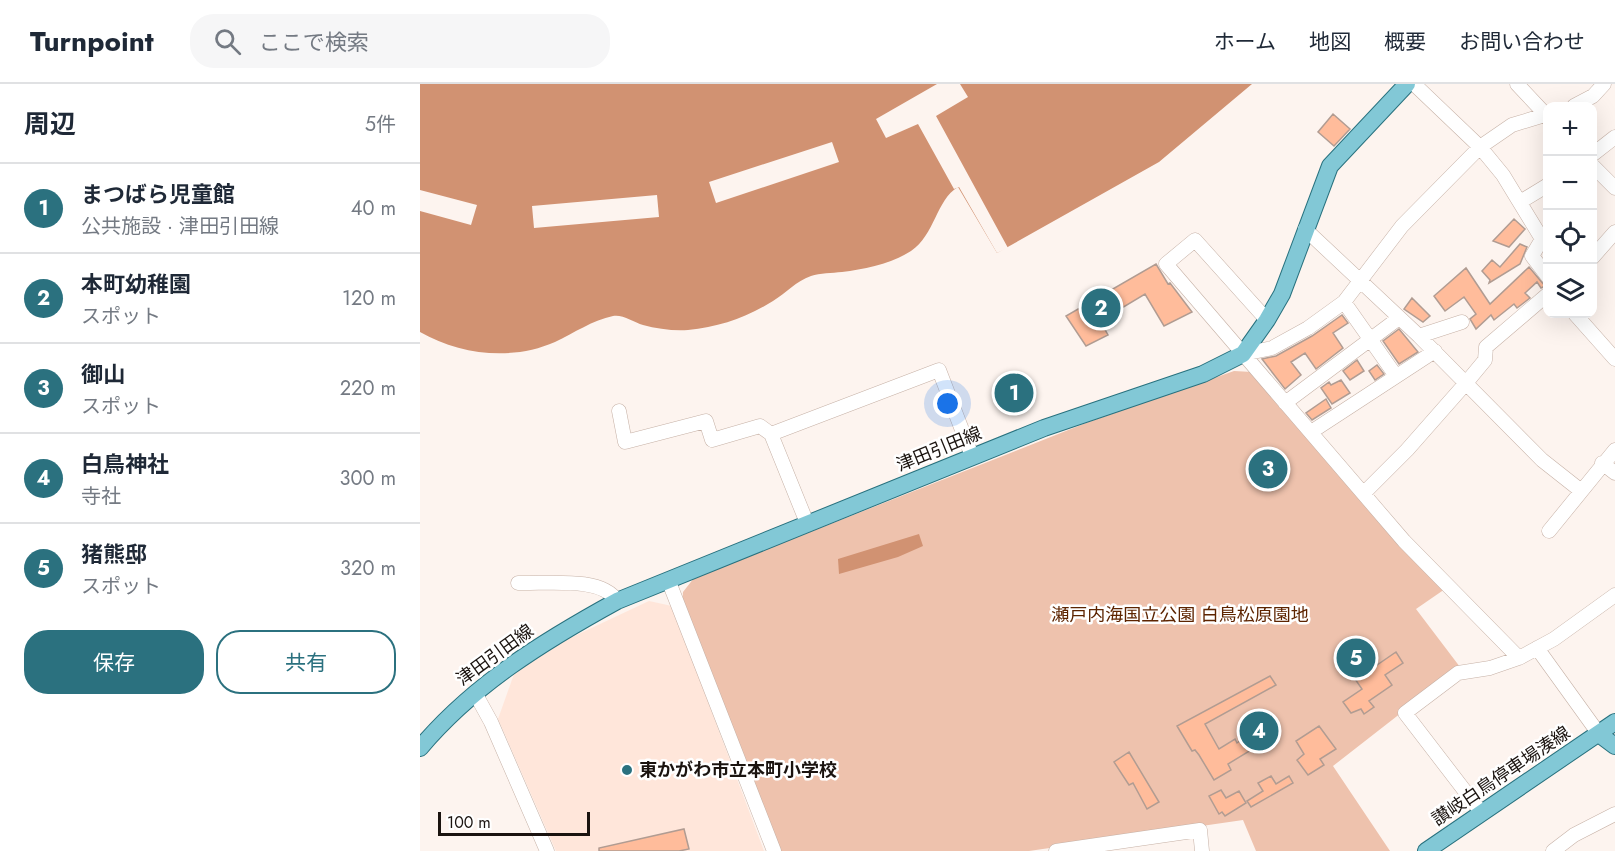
<!DOCTYPE html>
<html lang="ja">
<head>
<meta charset="utf-8">
<style>
  :root { --surface:#fff; --page:#f6f6f7; --text:#1f2937; --muted:#747a83; --line:#e0e1e3; --accent:#2b717f }
  body { margin:0; font-family:Jost,"Noto Sans JP",sans-serif; background:var(--page); color:var(--text) }
  .controls { position:absolute; right:18px; top:18px; display:grid; overflow:hidden; border-radius:12px; box-shadow:0 6px 24px #0002 }
  .controls button { width:54px; height:54px; display:grid; place-items:center; padding:0; border:0; border-bottom:2px solid var(--line); background:var(--surface); color:var(--text); font:30px sans-serif }
  .scale { position:absolute; left:18px; bottom:15px; width:152px; box-sizing:border-box; padding-left:6px; border:3px solid #1a130f; border-top:0; font-size:16px; line-height:21px; white-space:nowrap; color:#1a130f; -webkit-text-stroke:4px #fff; paint-order:stroke }
  .you { position:absolute; left:528px; top:320px; width:21px; height:21px; margin:-15px; border:4px solid #fff; border-radius:50%; background:#1a73e8; box-shadow:0 0 0 9px #1a73e833 }
  .badge { display:grid; place-items:center; width:39px; height:39px; border-radius:50%; background:var(--accent); color:#fff; font-size:20px; font-weight:700 }
  .pin { position:absolute; translate:-50% -50%; border:3px solid #fff; box-shadow:0 2px 6px #0006 }
  .list { margin:0; padding:0; list-style:none }
  h2 { display:flex; justify-content:space-between; align-items:center; height:78px; margin:0; padding:0 24px; font-size:26px }
  h2 small { font-size:20px; font-weight:400; color:var(--muted) }
  .list li { display:grid; grid-template-columns:39px 1fr auto; gap:18px; align-items:center; box-sizing:border-box; height:90px; padding:0 24px; border-top:2px solid var(--line) }
  .list b { display:block; font-size:22px; white-space:nowrap }
  .list p { margin:0; font-size:20px; white-space:nowrap; color:var(--muted) }
  .list em { font-size:20px; font-style:normal; color:var(--muted) }
  .actions { display:flex; gap:12px; padding:18px 24px }
  .actions a { flex:1; padding:14px 0; border:2px solid var(--accent); border-radius:24px; text-align:center; font-size:21px; color:var(--accent) }
  .actions .main { background:var(--accent); color:#fff }
  .icon { flex:none; width:33px; height:33px; fill:none; stroke:currentColor; stroke-width:2; stroke-linecap:round; stroke-linejoin:round }
  .map { position:relative; flex:none; width:1195px; height:767px; overflow:hidden }
  header { display:flex; align-items:center; gap:36px; box-sizing:border-box; height:84px; padding:0 30px; background:var(--surface); border-bottom:2px solid var(--line) }
  header strong { font-size:28px }
  nav { display:flex; gap:33px; margin-inline-start:auto; font-size:21px }
  .search { width:420px; height:54px; background:var(--page); display:flex; align-items:center; gap:15px; box-sizing:border-box; padding:0 21px; border-radius:24px; color:var(--muted); font-size:22px }
  main { display:flex }
  aside { flex:1; background:var(--surface) }
  .map>svg:first-child { display:block }
  .built { fill:#ffe6da }
  .green { fill:#eec2ad }
  .water { fill:#d19272 }
  .pier { fill:#fdf4ef }
  .building { fill:#ffbc9b; stroke:#b19c92; stroke-width:1.5 }
  .lines { fill:none; stroke-linecap:round; stroke-linejoin:round }
  .minor-casing { stroke:#c6b1a6; stroke-width:15 }
  .major-casing { stroke:#28717e; stroke-width:18 }
  .minor { stroke:#fff; stroke-width:14 }
  .major { stroke:#82c8d6; stroke-width:16 }
  .poi-dot { fill:#2b717f; stroke:#fff; stroke-width:2 }
  .labels { text-anchor:middle; dominant-baseline:central; stroke-width:5; stroke-linejoin:round; paint-order:stroke }
  .street-label { font-size:18px; fill:#1a130f; stroke:#fff }
  .park-label { font-size:18px; fill:#5d2400; stroke:#fff }
  .poi-label { font-size:18px; font-weight:bold; fill:#1a130f; stroke:#fff; text-anchor:start }
</style>
</head>
<body>
<header>
<strong>Turnpoint</strong>
<div class="search"><svg class="icon" aria-label="search" viewBox="0 0 24 24"><circle cx="10" cy="10" r="6"/><path d="M15 15l6 6"/></svg>ここで検索</div>
<nav><a>ホーム</a><a>地図</a><a>概要</a><a>お問い合わせ</a></nav>
</header>
<main>
<aside>
<h2>周辺<small>5件</small></h2>
<ul class="list">
<li><span class="badge">1</span><div><b>まつばら児童館</b><p>公共施設 · 津田引田線</p></div><em>40 m</em></li>
<li><span class="badge">2</span><div><b>本町幼稚園</b><p>スポット</p></div><em>120 m</em></li>
<li><span class="badge">3</span><div><b>御山</b><p>スポット</p></div><em>220 m</em></li>
<li><span class="badge">4</span><div><b>白鳥神社</b><p>寺社</p></div><em>300 m</em></li>
<li><span class="badge">5</span><div><b>猪熊邸</b><p>スポット</p></div><em>320 m</em></li>
</ul>
<div class="actions"><a class="main">保存</a><a>共有</a></div>
</aside>
<div class="map">
<svg width="1195" height="767" viewBox="0 0 1195 767">
  <rect width="100%" height="100%" fill="#fdf4ef"/>
  <!-- built -->
  <path class="built" d="M229,517L252,522L344,767H136L78,635L94,590L146,556Z"/>
  <!-- green -->
  <path class="green" d="M814,287L832,288L1025,505L996,525L1040,583L913,682L970,767H836L823,736L609,767H360L262,521L263,508L274,494L666,339Z"/>
  <!-- water -->
  <path class="water" d="M0,0H832L739,78L577,169L538,103C516,116 515,151 491,167C471,180 445,185 422,188C412,189 400,189 391,192C376,197 366,209 353,217C326,234 299,243 268,246C254,247 237,245 223,241C214,238 202,230 193,232C173,236 154,249 135,258C92,277 40,271 0,248Z
    M499,450L503,462L478,473L419,490L418,475Z"/>
  <!-- pier -->
  <path class="pier" d="M517,0H540L548,13L516,32L588,164L577,169L539,103L534,105L498,40L466,54L456,35Z
    M412,58L419,78L296,119L289,98Z
    M0,106L57,121L51,141L0,127Z
    M237,111L239,133L114,144L112,122Z"/>
  <!-- building -->
  <path class="building" d="M913,30L930,45L914,62L898,48Z
    M1094,135L1105,145L1089,163L1073,157Z
    M1100,160L1107,163L1100,180L1069,199L1070,196L1062,187L1072,176L1080,183Z
    M736,180L748,200L750,199L772,228L744,242L725,210L680,237L688,251L666,262L646,232Z
    M1109,183L1125,202L1121,204L1117,198L1105,209L1110,214L1097,224L1094,220L1074,236L1071,231L1056,245L1050,235L1056,230L1044,213L1025,227L1014,212L1046,184L1070,220Z
    M992,214L1010,232L1003,238L984,225Z
    M922,231L928,239L913,249L923,264L896,285L885,269L871,278L881,291L865,305L842,275L856,272L892,252Z
    M979,245L998,268L979,280L963,257Z
    M937,276L944,287L930,296L923,287Z
    M957,281L964,290L955,296L949,287Z
    M921,296L930,309L912,320L901,304L909,298L911,301Z
    M906,315L911,324L892,336L886,329Z
    M942,559L957,581L976,568L983,579L965,591L972,601L949,617L954,623L944,630L941,625L931,629L923,618L942,605L917,569L925,563L928,568Z
    M850,592L856,601L785,640L799,665L815,655L817,659L831,649L823,637L835,629L852,653L848,656L850,659L841,665L839,661L808,680L811,686L794,696L779,671L775,666L772,667L757,642Z
    M899,642L916,665L900,675L904,681L888,691L877,676L884,670L876,657Z
    M709,668L739,718L727,725L713,699L709,701L694,678Z
    M851,692L856,700L869,692L873,699L831,723L827,717L843,707L838,699Z
    M801,706L806,714L819,707L826,719L805,732L802,728L799,730L789,712Z
    M264,745L269,765L259,767H179V764Z"/>
  <g class="lines">
    <defs>
      <path id="minor" d="M994,0L1060,63L1083,91L1122,155L1112,172L1128,193
        M1097,0L1128,33
        M1154,22L1173,12L1184,0
        M1172,71L1195,53
        M1172,81L1195,104
        M1100,118L1128,101
        M885,145L999,252L1122,376L1160,406
        M1172,174L1195,148
        M924,218L976,292
        M1155,230L1195,275
        M847,236L775,156L746,180L984,457L1099,574
        M999,252L1042,238
        M823,270L852,264L888,244L924,218L982,142L1060,63L1092,41L1128,30
        M865,319L979,234
        M199,327L205,358L286,337L292,356L340,342L351,350
        M891,348L1015,267
        M1182,379L1195,389
        M944,409L987,366L1046,299L1065,276L1066,263L1128,210
        M387,439L351,350L519,286L552,372
        M1129,447L1195,366
        M249,498L354,767
        M98,499C126,500 182,492 197,517
        M1117,564L1179,650
        M55,609L71,638L127,767
        M1061,728L985,629L1038,589L1070,584L1099,574L1134,555L1195,511
        M636,767L780,746L782,767
        M1133,767L1154,751L1195,730"/>
      <path id="major" d="M1179,650L1195,662
        M0,664C54,600 124,557 197,517L624,344L783,290L823,270L847,236L862,210L910,82L987,0
        M1006,767L1195,638"/>
    </defs>
    <!-- minor casing -->
    <use href="#minor" class="minor-casing"/>
    <!-- major casing -->
    <use href="#major" class="major-casing"/>
    <!-- minor -->
    <use href="#minor" class="minor"/>
    <!-- major -->
    <use href="#major" class="major"/>
  </g>
  <!-- markers -->
  <circle class="poi-dot" cx="207" cy="686" r="6"/>
  <g class="labels">
    <!-- street labels -->
    <g class="street-label">
      <text transform="translate(519 365) rotate(-22)">津田引田線</text>
      <text transform="translate(75 571) rotate(-36)">津田引田線</text>
      <text transform="translate(1081 692) rotate(-34)">讃岐白鳥停車場湊線</text>
    </g>
    <!-- park labels -->
    <g class="park-label">
      <text x="760" y="531">瀬戸内海国立公園 白鳥松原園地</text>
    </g>
    <!-- poi labels -->
    <g class="poi-label">
      <text x="219" y="686">東かがわ市立本町小学校</text>
    </g>
  </g>
</svg>
<div class="controls">
<button>+</button>
<button>−</button>
<button><svg class="icon" aria-label="locate" viewBox="0 0 24 24"><circle cx="12" cy="12" r="6"/><path d="M12 2v4M12 18v4M2 12h4M18 12h4"/></svg></button>
<button><svg class="icon" aria-label="layers" viewBox="0 0 24 24"><path d="M12 4l9 5-9 5-9-5zM3 14l9 5 9-5"/></svg></button>
</div>
<div class="scale">100 m</div>
<div class="you"></div>
<div class="pin badge" style="left:594px;top:309px">1</div>
<div class="pin badge" style="left:681px;top:224px">2</div>
<div class="pin badge" style="left:848px;top:385px">3</div>
<div class="pin badge" style="left:839px;top:647px">4</div>
<div class="pin badge" style="left:936px;top:574px">5</div>
</div>
</main>
</body>
</html>
